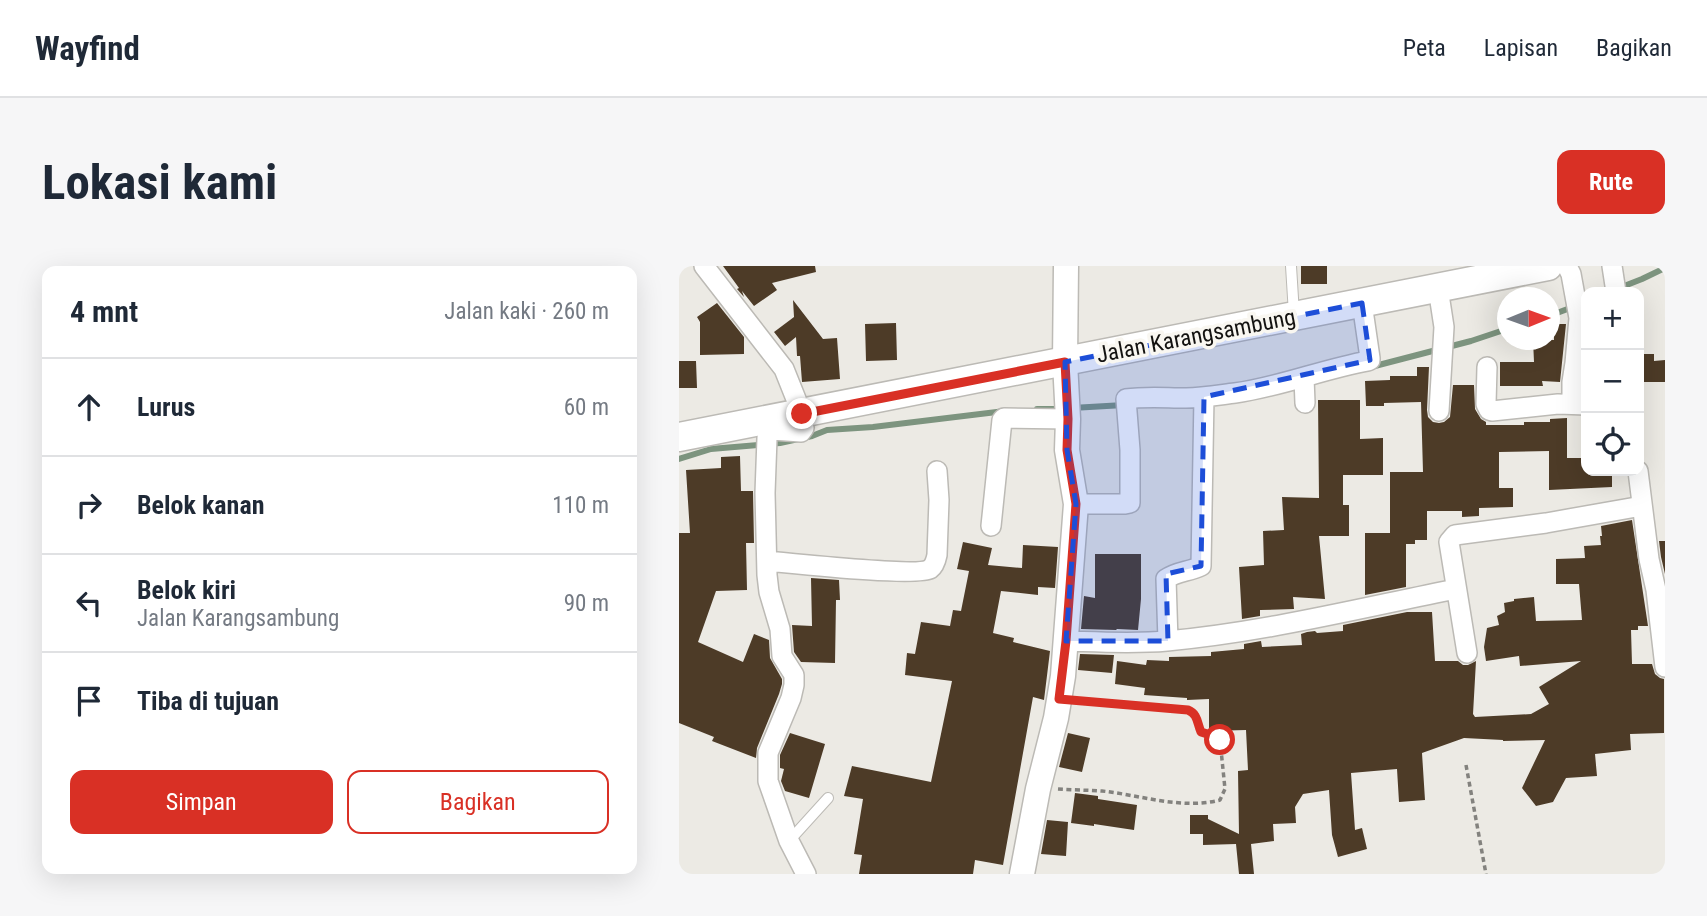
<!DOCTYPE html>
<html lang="id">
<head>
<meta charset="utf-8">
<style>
  :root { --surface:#fff; --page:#f6f6f7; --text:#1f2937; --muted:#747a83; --line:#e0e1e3; --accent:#d93025 }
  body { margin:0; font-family:"Roboto Condensed",sans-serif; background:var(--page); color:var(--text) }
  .controls { position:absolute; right:21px; top:21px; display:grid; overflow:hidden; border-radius:14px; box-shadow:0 7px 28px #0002 }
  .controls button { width:63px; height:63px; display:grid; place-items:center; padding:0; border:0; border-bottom:2px solid var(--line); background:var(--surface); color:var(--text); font:35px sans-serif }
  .compass { position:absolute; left:818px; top:21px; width:63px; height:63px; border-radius:50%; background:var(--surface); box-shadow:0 7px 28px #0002; rotate:89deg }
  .stop { position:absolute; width:21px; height:21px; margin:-16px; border:5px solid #d93025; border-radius:50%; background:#fff }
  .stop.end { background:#d93025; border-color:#fff; box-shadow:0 2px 7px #0008 }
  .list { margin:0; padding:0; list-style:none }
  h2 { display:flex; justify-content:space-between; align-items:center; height:91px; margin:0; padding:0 28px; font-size:30px }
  h2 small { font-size:23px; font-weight:400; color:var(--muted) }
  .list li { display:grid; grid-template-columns:46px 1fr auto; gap:21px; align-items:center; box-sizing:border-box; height:98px; padding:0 28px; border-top:2px solid var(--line) }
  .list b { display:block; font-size:26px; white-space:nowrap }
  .list p { margin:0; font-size:23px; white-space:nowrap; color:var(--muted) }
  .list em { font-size:23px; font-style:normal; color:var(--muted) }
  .actions { display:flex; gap:14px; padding:21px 28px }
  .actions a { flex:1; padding:16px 0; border:2px solid var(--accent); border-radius:14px; text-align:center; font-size:24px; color:var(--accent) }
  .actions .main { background:var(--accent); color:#fff }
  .icon { flex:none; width:38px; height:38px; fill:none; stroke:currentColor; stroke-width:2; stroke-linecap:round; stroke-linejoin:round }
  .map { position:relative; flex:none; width:986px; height:608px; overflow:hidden; border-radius:14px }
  header { display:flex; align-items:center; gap:42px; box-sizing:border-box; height:98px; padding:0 35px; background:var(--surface); border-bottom:2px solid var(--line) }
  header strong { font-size:33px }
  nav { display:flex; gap:38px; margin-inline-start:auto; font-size:24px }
  .intro { display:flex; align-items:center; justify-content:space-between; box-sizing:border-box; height:168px; padding:0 42px }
  h1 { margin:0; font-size:49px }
  .button { padding:18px 32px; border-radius:14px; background:var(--accent); color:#fff; font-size:24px; font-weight:700 }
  main { display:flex; gap:42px; padding:0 42px }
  aside { flex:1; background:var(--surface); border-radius:14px; box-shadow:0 7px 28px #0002 }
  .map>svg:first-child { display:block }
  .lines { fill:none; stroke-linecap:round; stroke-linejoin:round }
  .stream { stroke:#7d947f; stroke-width:6 }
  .building { fill:#4d3b27 }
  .service-casing { stroke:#bcbab5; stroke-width:12 }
  .minor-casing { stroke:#bcbab5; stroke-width:22 }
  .tertiary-casing { stroke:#bcbab5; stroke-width:27 }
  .secondary-casing { stroke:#bcbab5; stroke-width:31 }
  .path { stroke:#83827e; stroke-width:3.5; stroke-dasharray:5 3.5; stroke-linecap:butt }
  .service { stroke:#fff; stroke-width:10 }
  .minor { stroke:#fff; stroke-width:19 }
  .tertiary { stroke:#fff; stroke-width:24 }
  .secondary { stroke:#fff; stroke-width:28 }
  .route { stroke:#d93025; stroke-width:9 }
  .marked { fill:#1d4ed8; fill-opacity:0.2; stroke:#1d4ed8; stroke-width:5; stroke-dasharray:14 9; stroke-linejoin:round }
  .labels { text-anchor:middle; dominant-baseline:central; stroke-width:7; stroke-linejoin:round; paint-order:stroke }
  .street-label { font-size:23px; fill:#131210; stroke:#f9f7f1 }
</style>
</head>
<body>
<header>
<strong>Wayfind</strong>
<nav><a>Peta</a><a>Lapisan</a><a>Bagikan</a></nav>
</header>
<div class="intro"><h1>Lokasi kami</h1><a class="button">Rute</a></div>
<main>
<aside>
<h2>4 mnt<small>Jalan kaki · 260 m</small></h2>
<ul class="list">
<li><svg class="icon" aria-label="ahead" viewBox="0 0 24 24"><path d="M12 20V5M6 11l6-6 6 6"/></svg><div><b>Lurus</b></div><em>60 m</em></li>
<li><svg class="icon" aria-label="right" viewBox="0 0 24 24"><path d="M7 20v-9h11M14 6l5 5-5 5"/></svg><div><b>Belok kanan</b></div><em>110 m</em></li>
<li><svg class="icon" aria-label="left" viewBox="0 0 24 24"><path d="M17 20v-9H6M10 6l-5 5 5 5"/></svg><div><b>Belok kiri</b><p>Jalan Karangsambung</p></div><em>90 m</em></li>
<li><svg class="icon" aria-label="arrive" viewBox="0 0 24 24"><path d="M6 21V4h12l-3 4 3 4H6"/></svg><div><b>Tiba di tujuan</b></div></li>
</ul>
<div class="actions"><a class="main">Simpan</a><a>Bagikan</a></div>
</aside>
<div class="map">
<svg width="986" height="608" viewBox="0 0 986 608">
  <rect width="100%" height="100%" fill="#eceae4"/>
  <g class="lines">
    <!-- stream -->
    <path class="stream" d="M940,22L963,13L986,2
      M870,50L907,36
      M692,101L792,75L828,63
      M393,142L445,139
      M358,143H382
      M0,193L32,183L101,177L133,170L148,164L194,161L326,145"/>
  </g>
  <!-- building -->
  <path class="building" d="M44,0H136L137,6L93,17L98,24L75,40L63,25L65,31L58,23L60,22Z
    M622,0H648V18H622Z
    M114,34L144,73L158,72L161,113L123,116L121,90H118L117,71L106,80L95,66L115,51Z
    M38,37L65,71V88L21,89V56L18,51Z
    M217,57L218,94L187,95L186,58Z
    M875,58H887L881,116L863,115L864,120H821V96H855L854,74H875Z
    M960,88H975V95L986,94V116H960Z
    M0,95H17L18,122H0Z
    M738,101H750L748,144L749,151L754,156L760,157L765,156L771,151L774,119H795L796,143L802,153L807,156V159H845V156H871V153L888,152V192H906V205H933V221L870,224V185L820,186V222H834V241L800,242V250L783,251V245H748V274H736V278H727V321L686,329V267H711V206H744L742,136L705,137V140H687L686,115L711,114V110H738Z
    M639,134H681V173L704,172V209H664V239H670V270H640L646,333L614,331L615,343L581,344V350L563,353L560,301L585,299L584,265L605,264L603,231L640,232Z
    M61,190L62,225H74L75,277H67L68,324L37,325L19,376L64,396L75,368L90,374L91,392L103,413V418L100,428L78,482L77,492L33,475L35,471L0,457V267H11L7,204L42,202V191Z
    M953,254L969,360H959V364H952L953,398H973L976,408L981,412L985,413V467L951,468L952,484L916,488L918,510L887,512L874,536L857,540L843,522L866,474L824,475V474L785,472L743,487L746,534L720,536L718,503L672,507L676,564L683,562L688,583L659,591L653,569L650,524L624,528L616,541L617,557L594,558L595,575L572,578L575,608H560L557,578L524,579V568H511V549H529V553L560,568L559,505L569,504L567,464L530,465V433L508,434V432L465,429L466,422L436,418L438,395L467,399L468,394L490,395V391L532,390V386L565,383V378L582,375L583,381L623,379L622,368L628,366L636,365L638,367L664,365V359L728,346H753L756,395H779L784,399H789L797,395L794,448L796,451L852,448L870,438L860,421L902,395L841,400L840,390L807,395L805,381L808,362L820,359L818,350L826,346L825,337L835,335V333L855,331L857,355L903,354L900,318H877V293L906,292L905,280L922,279L921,270H923L922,260Z
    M980,275H986V308L982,291Z
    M284,276L313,282L309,299L343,302L344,279L379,281L376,322L359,321V329L322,325L314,367L335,372L334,376L371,385L365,434L354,431L324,599L296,594L294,608H180L183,589L175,588L184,533L165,530L173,500L252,516L273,415L226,409L228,387L236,388L242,356L271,360L274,344L282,345L290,305L278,303Z
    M416,288H462V333L459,364L438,363L437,364L402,363L405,330L416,332Z
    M132,312L160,314L161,334H157L156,397L122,396L115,386L113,359L133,360Z
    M401,388L435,389L433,407L399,404Z
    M111,467L146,478L130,532L106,525L102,515L105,503L101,502V489Z
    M389,467L411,472L403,506L380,501Z
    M396,527L419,530V533L458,539L455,564L415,558V560L392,557Z
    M368,554L389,556L387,590L362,588Z"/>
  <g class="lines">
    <defs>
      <path id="service" d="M612,0L615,48
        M110,575L149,532"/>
      <path id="minor" d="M25,0L105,103L123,148L125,162L122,166L93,164L90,167L88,172L86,227L88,309L90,326L101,363L103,390L115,409V419L112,432L89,487V515L110,575L127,608
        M888,0L892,8L900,52L896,97L893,116V138
        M933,0L937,26
        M758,22H759L765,61L760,145
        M808,101L807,138L810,144L813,145L879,138L907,139
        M625,112L626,137
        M959,205L970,293L977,324L986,401
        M397,238H446L451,237V184L447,133C467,130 487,132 507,132C523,132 540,129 556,127C601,121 644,103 689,95L691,94V92L683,37
        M312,260L323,154L325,152L389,153
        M88,295C111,297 238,311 251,303C255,300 257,294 258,289L260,234L258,205
        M387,375C421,376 455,378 488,375C586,366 682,342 777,323
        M489,375L487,313C498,305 510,306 522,300L525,131
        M788,387L770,276L776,269L867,257L963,240"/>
      <path id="tertiary" d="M343,608L359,523L377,452L384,410L397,238L388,184L389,153L386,96L387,0"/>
      <path id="secondary" d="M0,171L869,0"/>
    </defs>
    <!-- service casing -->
    <use href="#service" class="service-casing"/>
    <!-- minor casing -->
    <use href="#minor" class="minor-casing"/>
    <!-- tertiary casing -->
    <use href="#tertiary" class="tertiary-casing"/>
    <!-- secondary casing -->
    <use href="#secondary" class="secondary-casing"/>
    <!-- path -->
    <path class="path" d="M787,499L807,608
      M379,523C393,524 408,524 423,525C461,529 503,544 541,534L546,523L541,474L538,471L522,466C518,457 519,448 509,444L403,435"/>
    <!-- service -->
    <use href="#service" class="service"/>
    <!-- minor -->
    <use href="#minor" class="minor"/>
    <!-- tertiary -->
    <use href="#tertiary" class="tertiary"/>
    <!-- secondary -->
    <use href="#secondary" class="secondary"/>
  </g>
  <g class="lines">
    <!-- route -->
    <path class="route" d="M123,148L386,96L389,153L388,184L397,238L387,375L380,433L509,444C519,448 518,457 522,466L538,471L541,474"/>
  </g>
  <!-- marked area -->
  <path class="marked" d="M683,37L691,94L525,131L522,300L487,308L489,375H387L397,238L388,184L386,96Z"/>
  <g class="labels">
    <!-- street labels -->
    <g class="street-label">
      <text transform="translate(517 70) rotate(-11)">Jalan Karangsambung</text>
    </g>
  </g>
</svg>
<div class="controls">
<button>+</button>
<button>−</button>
<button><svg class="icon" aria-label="locate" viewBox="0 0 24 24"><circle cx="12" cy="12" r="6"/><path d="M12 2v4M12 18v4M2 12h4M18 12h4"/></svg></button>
</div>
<svg class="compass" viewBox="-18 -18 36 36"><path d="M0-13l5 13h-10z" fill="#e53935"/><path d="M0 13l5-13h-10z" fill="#747a83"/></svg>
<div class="stop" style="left:541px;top:474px"></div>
<div class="stop end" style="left:123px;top:148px"></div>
</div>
</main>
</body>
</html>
